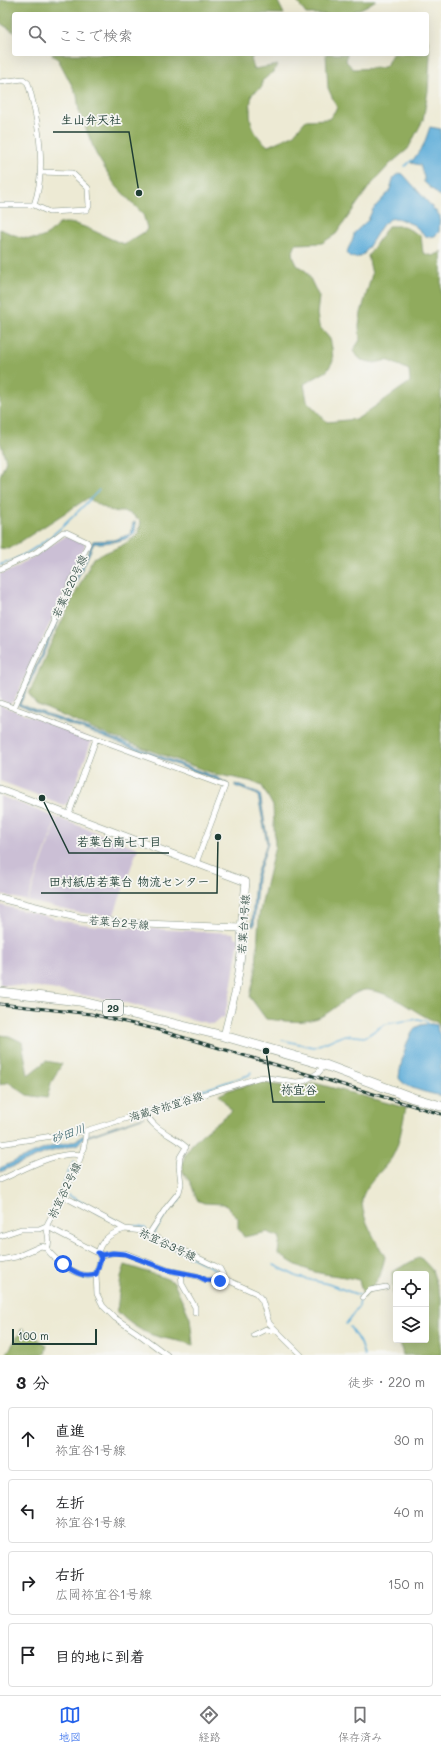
<!DOCTYPE html>
<html lang="ja">
<head>
<meta charset="utf-8">
<style>
  :root { --surface:#fff; --page:#f2f2f2; --text:#202124; --muted:#757577; --line:#e0e0e0; --accent:#2563eb }
  body { margin:0; font-family:Mali,"Klee One",sans-serif; background:var(--page); color:var(--text) }
  .controls { position:absolute; right:12px; bottom:12px; display:grid; overflow:hidden; border-radius:4px; box-shadow:0 4px 16px #0002 }
  .controls button { width:36px; height:36px; display:grid; place-items:center; padding:0; border:0; border-bottom:1px solid var(--line); background:var(--surface); color:var(--text); font:20px sans-serif }
  .scale { position:absolute; left:12px; bottom:10px; width:85px; box-sizing:border-box; padding-left:4px; border:2px solid #1f3d34; border-top:0; font-size:11px; line-height:14px; white-space:nowrap; color:#1f3d34; -webkit-text-stroke:3px #f6f6f2; paint-order:stroke }
  .stop { position:absolute; width:12px; height:12px; margin:-9px; border:3px solid #2563eb; border-radius:50%; background:#fff }
  .stop.end { background:#2563eb; border-color:#fff; box-shadow:0 1px 4px #0008 }
  .list { margin:0; padding:0; list-style:none }
  h2 { display:flex; justify-content:space-between; align-items:center; height:52px; margin:0; padding:0 16px; font-size:17px }
  h2 small { font-size:13px; font-weight:400; color:var(--muted) }
  .list li { display:grid; grid-template-columns:26px 1fr auto; gap:12px; align-items:center; box-sizing:border-box; height:64px; margin:0 8px 8px; padding:0 8px; border:1px solid var(--line); border-radius:4px }
  .list b { display:block; font-size:15px; white-space:nowrap }
  .list p { margin:0; font-size:13px; white-space:nowrap; color:var(--muted) }
  .list em { font-size:13px; font-style:normal; color:var(--muted) }
  .icon { flex:none; width:22px; height:22px; fill:none; stroke:currentColor; stroke-width:2; stroke-linecap:round; stroke-linejoin:round }
  .map { position:relative; flex:none; width:441px; height:1355px; overflow:hidden }
  .search { position:absolute; background:var(--surface); box-shadow:0 4px 16px #0002; left:12px; right:12px; top:12px; height:44px; display:flex; align-items:center; gap:10px; box-sizing:border-box; padding:0 14px; border-radius:4px; color:var(--muted); font-size:15px }
  .sheet { height:340px; background:var(--surface) }
  nav { display:flex; justify-content:space-around; align-items:center; box-sizing:border-box; height:56px; border-top:1px solid var(--line); background:var(--surface); font-size:11px; color:var(--muted) }
  nav a { display:grid; justify-items:center; gap:2px }
  nav .on { color:var(--accent) }
  .map>svg:first-child { display:block }
  .industrial { fill:#cbbfd5 }
  .forest { fill:#90ab5d; stroke:#587448 }
  .water { fill:#5fadd9; stroke:#3f7586 }
  .lines { fill:none; stroke-linecap:round; stroke-linejoin:round }
  .stream { stroke:#5fadd9; stroke-width:1.5 }
  .street-casing { stroke:#869484; stroke-width:6 }
  .secondary-casing { stroke:#869484; stroke-width:8 }
  .highway-casing { stroke:#869484; stroke-width:10 }
  .street { stroke:#fff; stroke-width:5 }
  .secondary { stroke:#fff; stroke-width:7 }
  .highway { stroke:#fff; stroke-width:9 }
  .rail-casing { stroke:#1f3d34; stroke-width:3 }
  .rail { stroke:#f6f6f2; stroke-width:1.5; stroke-dasharray:4.5; stroke-linecap:butt }
  .route { stroke:#2563eb; stroke-width:5 }
  .labels { text-anchor:middle; dominant-baseline:central; stroke-width:3.5; stroke-linejoin:round; paint-order:stroke }
  .shield { fill:#f6f6f2; stroke:#60746d; stroke-width:1 }
  .shield-label { font-size:10px; font-weight:bold; fill:#1f3d34 }
  .street-label { font-size:11px; fill:#1f3d34; stroke:#f6f6f2 }
  .water-label { font-size:12px; font-style:italic; fill:#325f66; stroke:#f6f6f2 }
  .leader { fill:none; stroke:#1f3d34; stroke-width:1.5 }
  .callout-dot { fill:#1f3d34; stroke:#f6f6f2; stroke-width:1.5 }
  .callout-label { font-size:12px; text-anchor:middle; font-weight:bold; fill:#1f3d34; stroke:#f6f6f2; stroke-width:3.5; stroke-linejoin:round; paint-order:stroke }
</style>
</head>
<body>
<div class="map">
<svg width="441" height="1355" viewBox="0 0 441 1355">
  <rect width="100%" height="100%" fill="#f6f6f2"/>
  <filter id="ink" filterUnits="userSpaceOnUse"><feTurbulence type="fractalNoise" baseFrequency=".025" numOctaves="2"/><feDisplacementMap in="SourceGraphic" scale="8" xChannelSelector="R" yChannelSelector="G"/><feConvolveMatrix kernelMatrix="1 2 1 2 8 2 1 2 1" color-interpolation-filters="sRGB"/></filter>
  <filter id="wash" filterUnits="userSpaceOnUse"><feTurbulence type="fractalNoise" baseFrequency=".012" numOctaves="4" result="noise"/><feDisplacementMap in="SourceGraphic" scale="16" xChannelSelector="R" yChannelSelector="G"/><feGaussianBlur stdDeviation="0.9" result="paint"/><feColorMatrix in="noise" values="0 0 0 0 0 0 0 0 0 0 0 0 0 0 0 0 0 1.4 0 .05"/><feComposite in="paint" operator="in"/></filter>
  <g filter="url(#wash)">
    <rect width="100%" height="100%" fill="#edead4"/>
    <!-- industrial -->
    <path class="industrial" d="M66,536L85,543V547L15,699L10,704L0,700V574L14,569Z
      M0,705L89,738L91,742L69,802L64,805L0,781Z
      M0,796L57,818L27,901L0,894Z
      M58,818L138,848L113,917L75,912L28,901Z
      M0,905L69,922L97,926L233,933L236,938H239L237,951L231,989L224,1018L221,1017L215,1023L211,1024L107,998L104,999L51,989L0,984Z"/>
    <!-- forest -->
    <path class="forest" d="M0,0H277L284,14H14V32L0,23Z
      M296,0H376C349,18 337,14 306,14Z
      M427,37L430,55L428,91L423,120L408,149L390,164L369,187L336,234L322,243L296,244L292,254L297,265L307,272L319,297L317,314L319,326L330,339L332,348L333,361L327,371L304,384L307,401L327,422L357,419L410,382L409,370L387,360L375,363L361,360L353,351L360,340L359,326L361,313L372,274L368,256L388,226H403L421,236L423,253L432,256L440,253L441,251V1030L439,1025L436,1022C413,1012 394,993 369,990C355,988 337,1008 324,1015C305,1025 287,1021 266,1019L250,997L256,970L259,915L275,846L273,806L262,786L250,781L215,774L97,731L36,704L29,694L51,643L93,558L121,546L138,535L141,522C126,506 122,516 107,509C101,506 94,502 88,498L9,549L0,548V476L6,461L0,441V229C14,235 32,244 47,235C53,232 56,223 64,223C83,222 106,239 125,244L146,231L147,228L143,214L115,185L96,154L79,111L77,95L58,59L51,54H255L251,59L254,69L278,65L273,72L262,81V87L252,94C248,117 249,131 268,146L293,135L306,120L329,119L337,108L328,88L326,54H347L346,61L353,69L381,68L386,66L392,54H427Z
      M0,1035L9,1036L22,1042L28,1075L46,1061L62,1064L51,1083L47,1098L27,1095L8,1082L0,1085Z
      M261,1082C282,1086 295,1090 315,1083L406,1108C402,1125 400,1145 391,1159C383,1170 361,1189 362,1202C363,1222 376,1240 385,1257L380,1276L364,1298L359,1280C342,1275 323,1276 306,1269C296,1266 287,1259 278,1254L280,1237L267,1232L244,1237L238,1228V1218L224,1204L204,1203L197,1200C194,1194 193,1187 190,1182C188,1179 184,1175 183,1171C178,1145 216,1125 232,1111L219,1095L229,1090Z
      M420,1257L432,1270L441,1297V1355H403L399,1340H426V1274H396V1321L393,1301L392,1272Z
      M125,1265L160,1276L174,1282L190,1318L193,1345C182,1341 171,1340 159,1337C143,1333 128,1323 117,1311L121,1277Z
      M22,1329L47,1345L45,1354L6,1355Z"/>
    <!-- water -->
    <path class="water" d="M430,127L441,129V197L424,182V177L420,165L411,163L424,144Z
      M399,173L403,174L440,216L439,232L435,236L427,237L414,225L397,218L390,219L383,224L364,254L356,258L350,257L347,253C348,246 354,241 354,233L368,220L373,209L389,192L394,177Z
      M135,522C135,527 136,532 132,535C127,541 102,544 94,543L20,704L218,778L228,784L18,705L93,541L114,540L131,534L133,523Z
      M235,784L260,794L268,843L257,878L254,926H252L255,878L267,843L258,795L235,786Z
      M432,1024L437,1025L438,1031L441,1036V1096C430,1093 405,1089 399,1078C400,1066 407,1034 417,1027C421,1024 427,1024 432,1024Z
      M144,1117L83,1138L78,1144L45,1153L0,1172V1168C16,1161 33,1153 50,1147C61,1143 74,1144 82,1136L90,1135Z"/>
    <g class="lines">
      <!-- stream -->
      <path class="stream" d="M405,166L412,160
        M0,565C40,553 71,519 99,490
        M282,1040L313,1047L345,1035L365,1037L385,1024L418,1019L427,1021L428,1025
        M160,1104L249,1075L251,1072
        M145,1110L155,1107
        M59,1193L74,1160
        M68,1195L125,1226H140L146,1229
        M52,1208L54,1204
        M154,1233L168,1211L179,1200L180,1196
        M152,1238L213,1268L219,1273
        M58,1258L63,1261
        M274,1265L298,1277L328,1284L359,1295
        M77,1275L88,1279L94,1278
        M346,1324L359,1306L360,1299
        M350,1327L360,1343L364,1355"/>
    </g>
  </g>
  <g filter="url(#ink)">
    <g class="lines">
      <defs>
        <path id="street" d="M0,82L23,79L28,83C38,119 47,169 34,205H0
          M34,205L49,212L87,210L89,206L88,188L72,173L40,172
          M0,569L35,553L63,532H66L87,542L88,544L14,708L0,703
          M14,708L225,786L196,863
          M69,814L96,739
          M146,1113C153,1130 173,1135 186,1147L180,1157L179,1166L181,1184L179,1192L166,1208L149,1234
          M0,1144L85,1131L261,1077L296,1082L304,1081L318,1073L325,1065
          M0,1180C23,1170 57,1150 81,1155
          M63,1196L125,1229L142,1231L215,1266L220,1269L225,1279
          M0,1236L21,1229H39L46,1226L102,1255L113,1253H125L168,1270L197,1276L206,1280L220,1281L225,1279L256,1293L262,1300L269,1323L301,1355
          M47,1249C52,1237 45,1231 47,1225C49,1220 53,1214 56,1209C66,1190 88,1151 85,1131
          M0,1260L16,1257L41,1246L45,1247C56,1261 77,1280 96,1274L101,1258L98,1253C101,1239 112,1233 125,1229
          M181,1273L182,1284L195,1307V1313
          M96,1274L97,1294L103,1306L115,1318L136,1332L167,1355
          M363,1297L370,1290L386,1287
          M254,1335L266,1329L271,1331L274,1329"/>
        <path id="secondary" d="M0,789L246,882L241,928V953L239,972L236,989L224,1036
          M0,898L80,918L122,923L241,928"/>
        <path id="highway" d="M0,992L79,1001L224,1036L325,1065L413,1098L441,1106"/>
      </defs>
      <!-- street casing -->
      <use href="#street" class="street-casing"/>
      <!-- secondary casing -->
      <use href="#secondary" class="secondary-casing"/>
      <!-- highway casing -->
      <use href="#highway" class="highway-casing"/>
      <!-- street -->
      <use href="#street" class="street"/>
      <!-- secondary -->
      <use href="#secondary" class="secondary"/>
      <!-- highway -->
      <use href="#highway" class="highway"/>
      <defs>
        <path id="rail" d="M0,1004L91,1014L155,1029L441,1114"/>
      </defs>
      <!-- rail casing -->
      <use href="#rail" class="rail-casing"/>
      <!-- rail -->
      <use href="#rail" class="rail"/>
    </g>
  </g>
  <g class="lines" filter="url(#ink)">
    <!-- route -->
    <path class="route" d="M63,1264C74,1272 83,1278 96,1274L101,1258L98,1253L102,1255L113,1253L125,1254L168,1270L198,1276L206,1280L220,1281"/>
  </g>
  <g class="labels">
    <!-- shield labels -->
    <rect class="shield" x="103" y="1000" width="20" height="16" rx="3"/>
    <g class="shield-label">
      <text x="113" y="1008">29</text>
    </g>
    <!-- street labels -->
    <g class="street-label">
      <text transform="translate(69 586) rotate(-65)">若葉台20号線</text>
      <text transform="translate(119 922) rotate(5)">若葉台2号線</text>
      <text transform="translate(243 924) rotate(-86)">若葉台1号線</text>
      <text transform="translate(166 1106) rotate(-17)">海蔵寺祢宜谷線</text>
      <text transform="translate(64 1190) rotate(-64)">祢宜谷2号線</text>
      <text transform="translate(168 1244) rotate(25)">祢宜谷3号線</text>
    </g>
    <!-- water labels -->
    <g class="water-label">
      <text transform="translate(68 1133) rotate(-20)">砂田川</text>
    </g>
  </g>
  <!-- callouts -->
  <path class="leader" d="M139 193L129 132H53M42 798L69 853H169M218 837L217 893H41M266 1051L273 1102H325"/>
  <g class="callout-dot">
    <circle cx="139" cy="193" r="4"/>
    <circle cx="42" cy="798" r="4"/>
    <circle cx="218" cy="837" r="4"/>
    <circle cx="266" cy="1051" r="4"/>
  </g>
  <g class="callout-label">
    <text x="91" y="124">生山弁天社</text>
    <text x="119" y="846">若葉台南七丁目</text>
    <text x="129" y="886">田村紙店若葉台 物流センター</text>
    <text x="299" y="1094">祢宜谷</text>
  </g>
</svg>
<div class="controls">
<button><svg class="icon" aria-label="locate" viewBox="0 0 24 24"><circle cx="12" cy="12" r="6"/><path d="M12 2v4M12 18v4M2 12h4M18 12h4"/></svg></button>
<button><svg class="icon" aria-label="layers" viewBox="0 0 24 24"><path d="M12 4l9 5-9 5-9-5zM3 14l9 5 9-5"/></svg></button>
</div>
<div class="scale">100 m</div>
<div class="stop" style="left:63px;top:1264px"></div>
<div class="stop end" style="left:220px;top:1281px"></div>
<div class="search"><svg class="icon" aria-label="search" viewBox="0 0 24 24"><circle cx="10" cy="10" r="6"/><path d="M15 15l6 6"/></svg>ここで検索</div>
</div>
<section class="sheet">
<h2>3 分<small>徒歩 · 220 m</small></h2>
<ul class="list">
<li><svg class="icon" aria-label="ahead" viewBox="0 0 24 24"><path d="M12 20V5M6 11l6-6 6 6"/></svg><div><b>直進</b><p>祢宜谷1号線</p></div><em>30 m</em></li>
<li><svg class="icon" aria-label="left" viewBox="0 0 24 24"><path d="M17 20v-9H6M10 6l-5 5 5 5"/></svg><div><b>左折</b><p>祢宜谷1号線</p></div><em>40 m</em></li>
<li><svg class="icon" aria-label="right" viewBox="0 0 24 24"><path d="M7 20v-9h11M14 6l5 5-5 5"/></svg><div><b>右折</b><p>広岡祢宜谷1号線</p></div><em>150 m</em></li>
<li><svg class="icon" aria-label="arrive" viewBox="0 0 24 24"><path d="M6 21V4h12l-3 4 3 4H6"/></svg><div><b>目的地に到着</b></div></li>
</ul>
</section>
<nav>
<a class="on"><svg class="icon" aria-label="map" viewBox="0 0 24 24"><path d="M3 6l6-2 6 2 6-2v14l-6 2-6-2-6 2zM9 4v14M15 6v14"/></svg>地図</a>
<a><svg class="icon" aria-label="directions" viewBox="0 0 24 24"><path d="M12 3l9 9-9 9-9-9zM9 14v-3h6M13 9l2 2-2 2"/></svg>経路</a>
<a><svg class="icon" aria-label="saved" viewBox="0 0 24 24"><path d="M7 4h10v16l-5-4-5 4z"/></svg>保存済み</a>
</nav>
</body>
</html>
